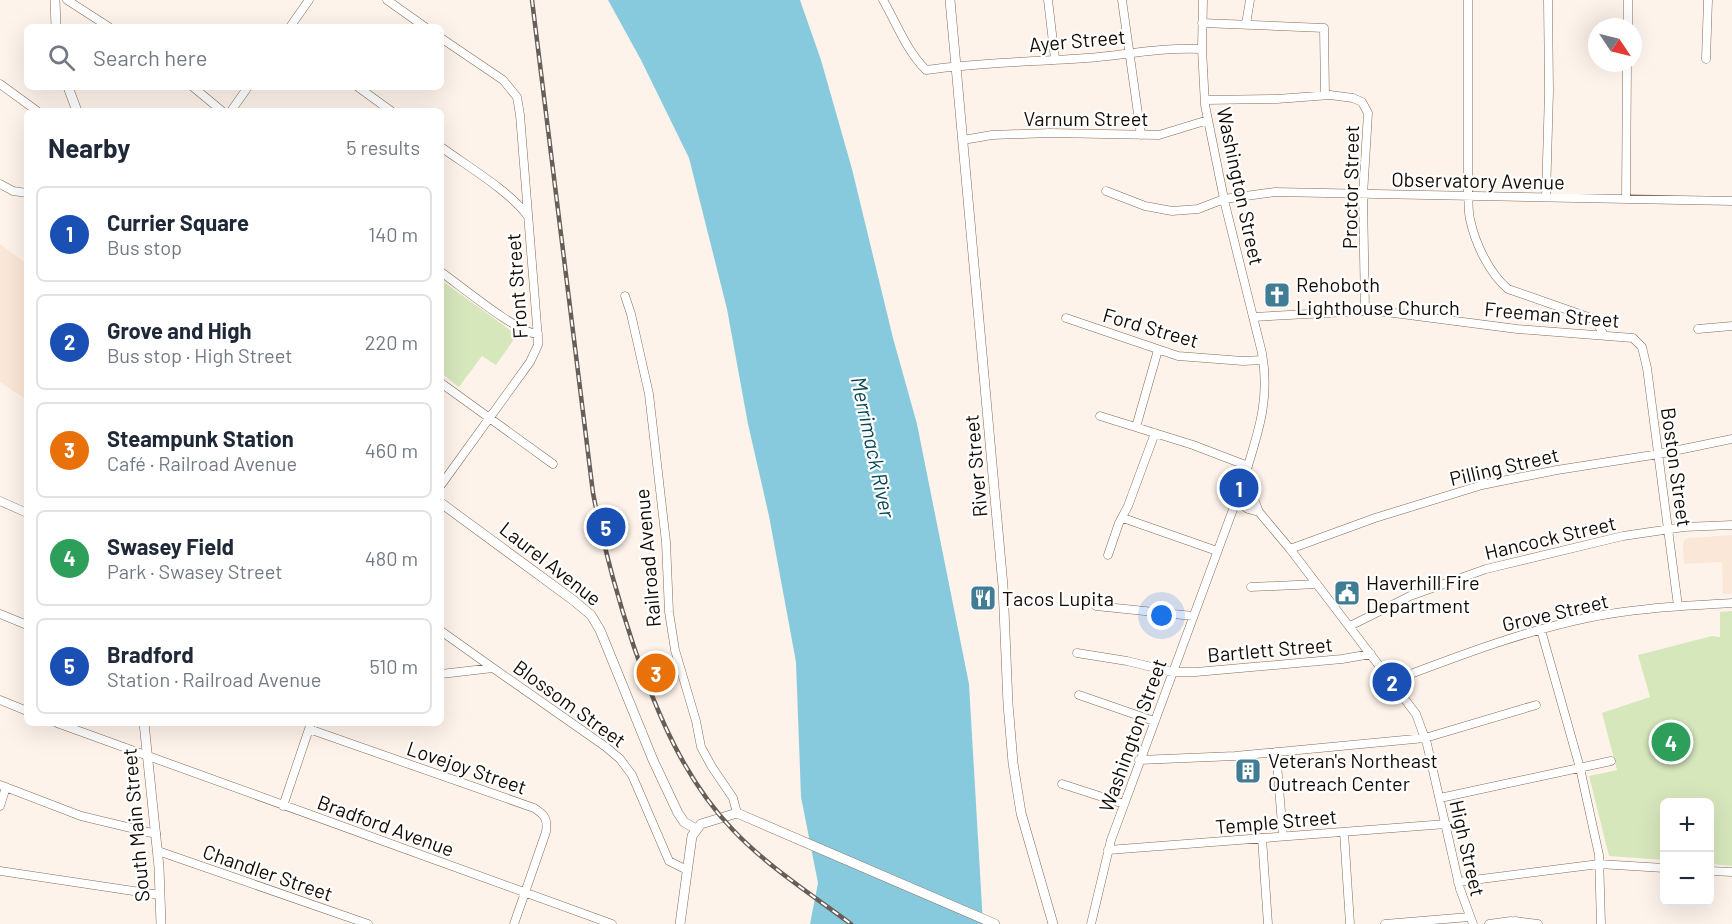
<!DOCTYPE html>
<html lang="en">
<head>
<meta charset="utf-8">
<style>
  :root { --surface:#fff; --page:#f6f6f7; --text:#1f2937; --muted:#747a83; --line:#e0e1e3; --accent:#1a73e8 }
  body { margin:0; font-family:Barlow,sans-serif; background:var(--page); color:var(--text) }
  .controls { position:absolute; right:18px; bottom:18px; display:grid; overflow:hidden; border-radius:9px; box-shadow:0 6px 24px #0002 }
  .controls button { width:54px; height:54px; display:grid; place-items:center; padding:0; border:0; border-bottom:2px solid var(--line); background:var(--surface); color:var(--text); font:30px sans-serif }
  .compass { position:absolute; left:1588px; top:18px; width:54px; height:54px; border-radius:50%; background:var(--surface); box-shadow:0 6px 24px #0002; rotate:125deg }
  .you { position:absolute; left:1162px; top:616px; width:21px; height:21px; margin:-15px; border:4px solid #fff; border-radius:50%; background:#1a73e8; box-shadow:0 0 0 9px #1a73e833 }
  .badge { display:grid; place-items:center; width:39px; height:39px; border-radius:50%; background:var(--accent); color:#fff; font-size:20px; font-weight:700 }
  .pin { position:absolute; translate:-50% -50%; border:3px solid #fff; box-shadow:0 2px 6px #0006 }
  .list { margin:0; padding:0; list-style:none }
  h2 { display:flex; justify-content:space-between; align-items:center; height:78px; margin:0; padding:0 24px; font-size:26px }
  h2 small { font-size:20px; font-weight:400; color:var(--muted) }
  .list li { display:grid; grid-template-columns:39px 1fr auto; gap:18px; align-items:center; box-sizing:border-box; height:96px; margin:0 12px 12px; padding:0 12px; border:2px solid var(--line); border-radius:9px }
  .list b { display:block; font-size:22px; white-space:nowrap }
  .list p { margin:0; font-size:20px; white-space:nowrap; color:var(--muted) }
  .list em { font-size:20px; font-style:normal; color:var(--muted) }
  .icon { flex:none; width:33px; height:33px; fill:none; stroke:currentColor; stroke-width:2; stroke-linecap:round; stroke-linejoin:round }
  .map { position:relative; flex:none; width:1732px; height:924px; overflow:hidden }
  .search { position:absolute; background:var(--surface); box-shadow:0 6px 24px #0002; left:24px; top:24px; width:420px; height:66px; display:flex; align-items:center; gap:15px; box-sizing:border-box; padding:0 21px; border-radius:9px; color:var(--muted); font-size:22px }
  .panel { position:absolute; background:var(--surface); box-shadow:0 6px 24px #0002; left:24px; top:108px; width:420px; height:618px; border-radius:9px }
  .map>svg:first-child { display:block }
  .education { fill:#fbe7d7 }
  .green { fill:#d7e7bc }
  .water { fill:#87cade }
  .lines { fill:none; stroke-linecap:round; stroke-linejoin:round }
  .minor-casing { stroke:#836c58; stroke-width:9 }
  .major-casing { stroke:#836c58; stroke-width:10 }
  .minor { stroke:#fff; stroke-width:8 }
  .major { stroke:#fff; stroke-width:9 }
  .rail-casing { stroke:#675e57; stroke-width:4.5 }
  .rail { stroke:#fff; stroke-width:2; stroke-dasharray:7; stroke-linecap:butt }
  .labels { text-anchor:middle; dominant-baseline:central; stroke-width:4.5; stroke-linejoin:round; paint-order:stroke }
  .street-label { font-size:20px; fill:#130b04; stroke:#fff }
  .poi-label { font-size:20px; fill:#130b04; stroke:#fff; text-anchor:start }
  .water-label { font-size:21px; font-style:italic; fill:#094755; stroke:#fff }
</style>
</head>
<body>
<div class="map">
<svg width="1732" height="924" viewBox="0 0 1732 924">
  <rect width="100%" height="100%" fill="#fef3ea"/>
  <!-- education -->
  <path class="education" d="M0,244L27,264V400L0,382Z
    M1732,535V594H1723L1722,562L1684,564L1683,545L1684,540L1689,538Z"/>
  <!-- green -->
  <path class="green" d="M441,280L517,335L496,365L482,356L459,387L441,373Z
    M1732,611V866L1710,864V802H1664V860L1609,856L1589,776L1617,770L1602,713L1650,697L1638,655L1712,636L1720,637V612Z"/>
  <!-- water -->
  <path class="water" d="M608,0H800L821,60L852,169L893,338L917,424L969,684L983,924H810L818,883L801,797L796,662L769,516L748,424L727,309L689,158L641,60Z"/>
  <g class="lines">
    <defs>
      <path id="minor" d="M67,0L109,27
        M387,0L425,27
        M883,0C897,24 906,50 926,70C979,62 1033,62 1087,58C1125,55 1162,47 1202,49
        M1048,0L1055,59
        M1122,0L1141,135
        M1468,0V195C1469,202 1468,211 1470,219C1475,243 1489,273 1508,289L1591,318L1598,325L1604,335
        M1202,23L1324,28L1325,95
        M1246,24L1250,0
        M290,27L309,0
        M1628,27V0
        M441,38L503,80L517,97L520,115L538,338V345L530,362L441,485
        M1706,59L1708,0
        M0,84L37,111
        M193,87L222,111
        M358,87L391,111
        M1205,100L1277,99L1330,95L1353,98L1362,102L1368,113L1363,195L1365,311
        M231,111L248,87
        M963,140L992,135L1050,133L1159,135L1208,120
        M441,147C467,166 508,190 527,215
        M0,184L13,191L27,193
        M1106,191L1145,206L1172,211L1198,209L1224,199L1275,192L1732,201
        M1546,197L1549,91L1548,0
        M1626,198L1627,63
        M441,272C461,286 517,333 538,334
        M625,296L631,314L649,394L666,542L669,612L675,650L696,721L701,747L712,767L733,798L737,813
        M1253,317L1365,311L1386,312L1517,329L1633,338L1642,347L1647,368L1678,606
        M1066,318L1178,356L1243,361L1263,360
        M1698,329L1732,326
        M441,383L553,464
        M1100,416L1193,445L1248,466
        M1136,427L1158,350
        M1242,485L1254,499L1259,512L1290,549L1416,714L1427,744L1460,889L1473,924
        M0,501L27,513
        M1236,501L1248,509L1259,512
        M1123,518L1217,551
        M1290,549L1375,518L1482,485L1557,470L1659,454L1732,439
        M1108,555L1119,523L1128,506L1155,433
        M1251,587L1317,584
        M1096,606L1193,616
        M0,614L27,625
        M1350,626L1410,596L1486,569L1623,536L1684,527L1732,525
        M1541,630L1580,768L1599,855L1601,924
        M441,631L493,668
        M1077,653L1127,661L1172,672H1196L1342,659L1371,654
        M441,674L493,668L606,747L620,759L632,775L669,861L687,870
        M1392,681C1456,657 1520,632 1587,618C1634,608 1684,606 1732,603
        M1079,695L1154,721
        M0,700L27,711
        M57,723L612,924
        M309,729L534,808C545,815 548,819 546,832L514,924
        M1276,752L1283,836
        M1139,760L1235,756L1425,738L1536,705
        M1062,784L1124,804
        M0,785L81,816L156,834
        M1440,798L1611,761
        M0,806L6,787
        M283,806L311,723
        M1344,832L1350,924
        M1262,838L1268,924
        M1108,850L1446,824
        M158,851L368,924
        M0,871L160,895
        M1710,871L1732,872
        M1458,882L1599,864L1664,868
        M1515,921L1538,924
        M1091,924L1111,840L1242,485C1256,438 1271,403 1262,353L1225,204L1205,105L1202,49L1203,0
        M1385,924L1469,917
        M1489,924L1511,921L1519,924"/>
      <path id="major" d="M55,0L56,27
        M950,0L1003,586L1008,704L1013,763L1021,813L1053,924
        M68,87L77,111
        M441,503L573,600L591,615L600,630L653,760L678,813L684,822L696,829
        M144,723L159,867L161,924
        M680,924L692,836L701,824L737,813L995,924"/>
    </defs>
    <!-- minor casing -->
    <use href="#minor" class="minor-casing"/>
    <!-- major casing -->
    <use href="#major" class="major-casing"/>
    <!-- minor -->
    <use href="#minor" class="minor"/>
    <!-- major -->
    <use href="#major" class="major"/>
    <defs>
      <path id="rail" d="M532,0L593,493C603,545 617,596 634,647C657,713 684,779 733,830C767,866 811,894 851,924"/>
    </defs>
    <!-- rail casing -->
    <use href="#rail" class="rail-casing"/>
    <!-- rail -->
    <use href="#rail" class="rail"/>
  </g>
  <!-- icons -->
  <defs>
    <symbol id="church-square" viewBox="-11 -11 22 22"><rect x="-9" y="-9" width="18" height="18" rx="4" fill="#407d94" stroke="#fff"/><path d="M-1.2-6h2.4v3.5h3.3v2.4h-3.3V6h-2.4V-.1h-3.3v-2.4h3.3Z" fill="#fff"/></symbol>
    <symbol id="civic-square" viewBox="-11 -11 22 22"><rect x="-9" y="-9" width="18" height="18" rx="4" fill="#407d94" stroke="#fff"/><path d="M-.6-6.5H3V-4.5H.6V-3L4-1V1h2V6H-6V1h2V-1L-.6-3ZM-1.2 2.5V6h2.4V2.5Z" fill="#fff"/></symbol>
    <symbol id="restaurant-square" viewBox="-11 -11 22 22"><rect x="-9" y="-9" width="18" height="18" rx="4" fill="#407d94" stroke="#fff"/><path d="M-5-6h1v4h1v-4h1v4h1v-4h1v5L-1.5 .5V6h-2V.5L-5-1ZM5-6V6H3V1.5H1.5Q1.5-4 5-6Z" fill="#fff"/></symbol>
    <symbol id="building-square" viewBox="-11 -11 22 22"><rect x="-9" y="-9" width="18" height="18" rx="4" fill="#407d94" stroke="#fff"/><path d="M-4-6H4V6H1V3H-1V6H-4ZM-2.5-4.3h1.7v1.8h-1.7ZM.8-4.3h1.7v1.8H.8ZM-2.5-1h1.7V.8h-1.7ZM.8-1h1.7V.8H.8Z" fill="#fff"/></symbol>
  </defs>
  <g fill-rule="evenodd">
    <use href="#church-square" x="1262" y="280" width="30" height="30"/>
    <use href="#civic-square" x="1332" y="578" width="30" height="30"/>
    <use href="#restaurant-square" x="968" y="583" width="30" height="30"/>
    <use href="#building-square" x="1233" y="756" width="30" height="30"/>
  </g>
  <g class="labels">
    <!-- street labels -->
    <g class="street-label">
      <text transform="translate(1077 40) rotate(-5)">Ayer Street</text>
      <text x="1086" y="118">Varnum Street</text>
      <text transform="translate(1478 180) rotate(1)">Observatory Avenue</text>
      <text transform="translate(1241 186) rotate(78)">Washington Street</text>
      <text transform="translate(1350 187) rotate(-89)">Proctor Street</text>
      <text transform="translate(516 286) rotate(-94)">Front Street</text>
      <text transform="translate(1552 314) rotate(5)">Freeman Street</text>
      <text transform="translate(1151 327) rotate(16)">Ford Street</text>
      <text transform="translate(975 466) rotate(-95)">River Street</text>
      <text transform="translate(1504 466) rotate(-13)">Pilling Street</text>
      <text transform="translate(1677 467) rotate(82)">Boston Street</text>
      <text transform="translate(1550 537) rotate(-13)">Hancock Street</text>
      <text transform="translate(647 558) rotate(-95)">Railroad Avenue</text>
      <text transform="translate(551 563) rotate(38)">Laurel Avenue</text>
      <text transform="translate(1555 612) rotate(-13)">Grove Street</text>
      <text transform="translate(1270 649) rotate(-5)">Bartlett Street</text>
      <text transform="translate(570 703) rotate(36)">Blossom Street</text>
      <text transform="translate(1132 735) rotate(-70)">Washington Street</text>
      <text transform="translate(467 767) rotate(19)">Lovejoy Street</text>
      <text transform="translate(1276 821) rotate(-5)">Temple Street</text>
      <text transform="translate(135 825) rotate(-95)">South Main Street</text>
      <text transform="translate(386 825) rotate(20)">Bradford Avenue</text>
      <text transform="translate(1468 848) rotate(77)">High Street</text>
      <text transform="translate(268 872) rotate(19)">Chandler Street</text>
    </g>
    <!-- poi labels -->
    <g class="poi-label">
      <text x="1296" y="284">Rehoboth<tspan x="1296" dy="23">Lighthouse Church</tspan></text>
      <text x="1366" y="582">Haverhill Fire<tspan x="1366" dy="23">Department</tspan></text>
      <text x="1002" y="598">Tacos Lupita</text>
      <text x="1268" y="760">Veteran's Northeast<tspan x="1268" dy="23">Outreach Center</tspan></text>
    </g>
    <!-- water labels -->
    <g class="water-label">
      <text transform="translate(874 447) rotate(78)">Merrimack River</text>
    </g>
  </g>
</svg>
<div class="controls">
<button>+</button>
<button>−</button>
</div>
<svg class="compass" viewBox="-18 -18 36 36"><path d="M0-13l5 13h-10z" fill="#e53935"/><path d="M0 13l5-13h-10z" fill="#747a83"/></svg>
<div class="you"></div>
<div class="pin badge" style="left:1239px;top:488px;background:#1a4fb4">1</div>
<div class="pin badge" style="left:1392px;top:682px;background:#1a4fb4">2</div>
<div class="pin badge" style="left:656px;top:673px;background:#e8710a">3</div>
<div class="pin badge" style="left:1671px;top:742px;background:#2e9e5b">4</div>
<div class="pin badge" style="left:606px;top:527px;background:#1a4fb4">5</div>
<div class="search"><svg class="icon" aria-label="search" viewBox="0 0 24 24"><circle cx="10" cy="10" r="6"/><path d="M15 15l6 6"/></svg>Search here</div>
<section class="panel">
<h2>Nearby<small>5 results</small></h2>
<ul class="list">
<li><span class="badge" style="background:#1a4fb4">1</span><div><b>Currier Square</b><p>Bus stop</p></div><em>140 m</em></li>
<li><span class="badge" style="background:#1a4fb4">2</span><div><b>Grove and High</b><p>Bus stop · High Street</p></div><em>220 m</em></li>
<li><span class="badge" style="background:#e8710a">3</span><div><b>Steampunk Station</b><p>Café · Railroad Avenue</p></div><em>460 m</em></li>
<li><span class="badge" style="background:#2e9e5b">4</span><div><b>Swasey Field</b><p>Park · Swasey Street</p></div><em>480 m</em></li>
<li><span class="badge" style="background:#1a4fb4">5</span><div><b>Bradford</b><p>Station · Railroad Avenue</p></div><em>510 m</em></li>
</ul>
</section>
</div>
</body>
</html>
